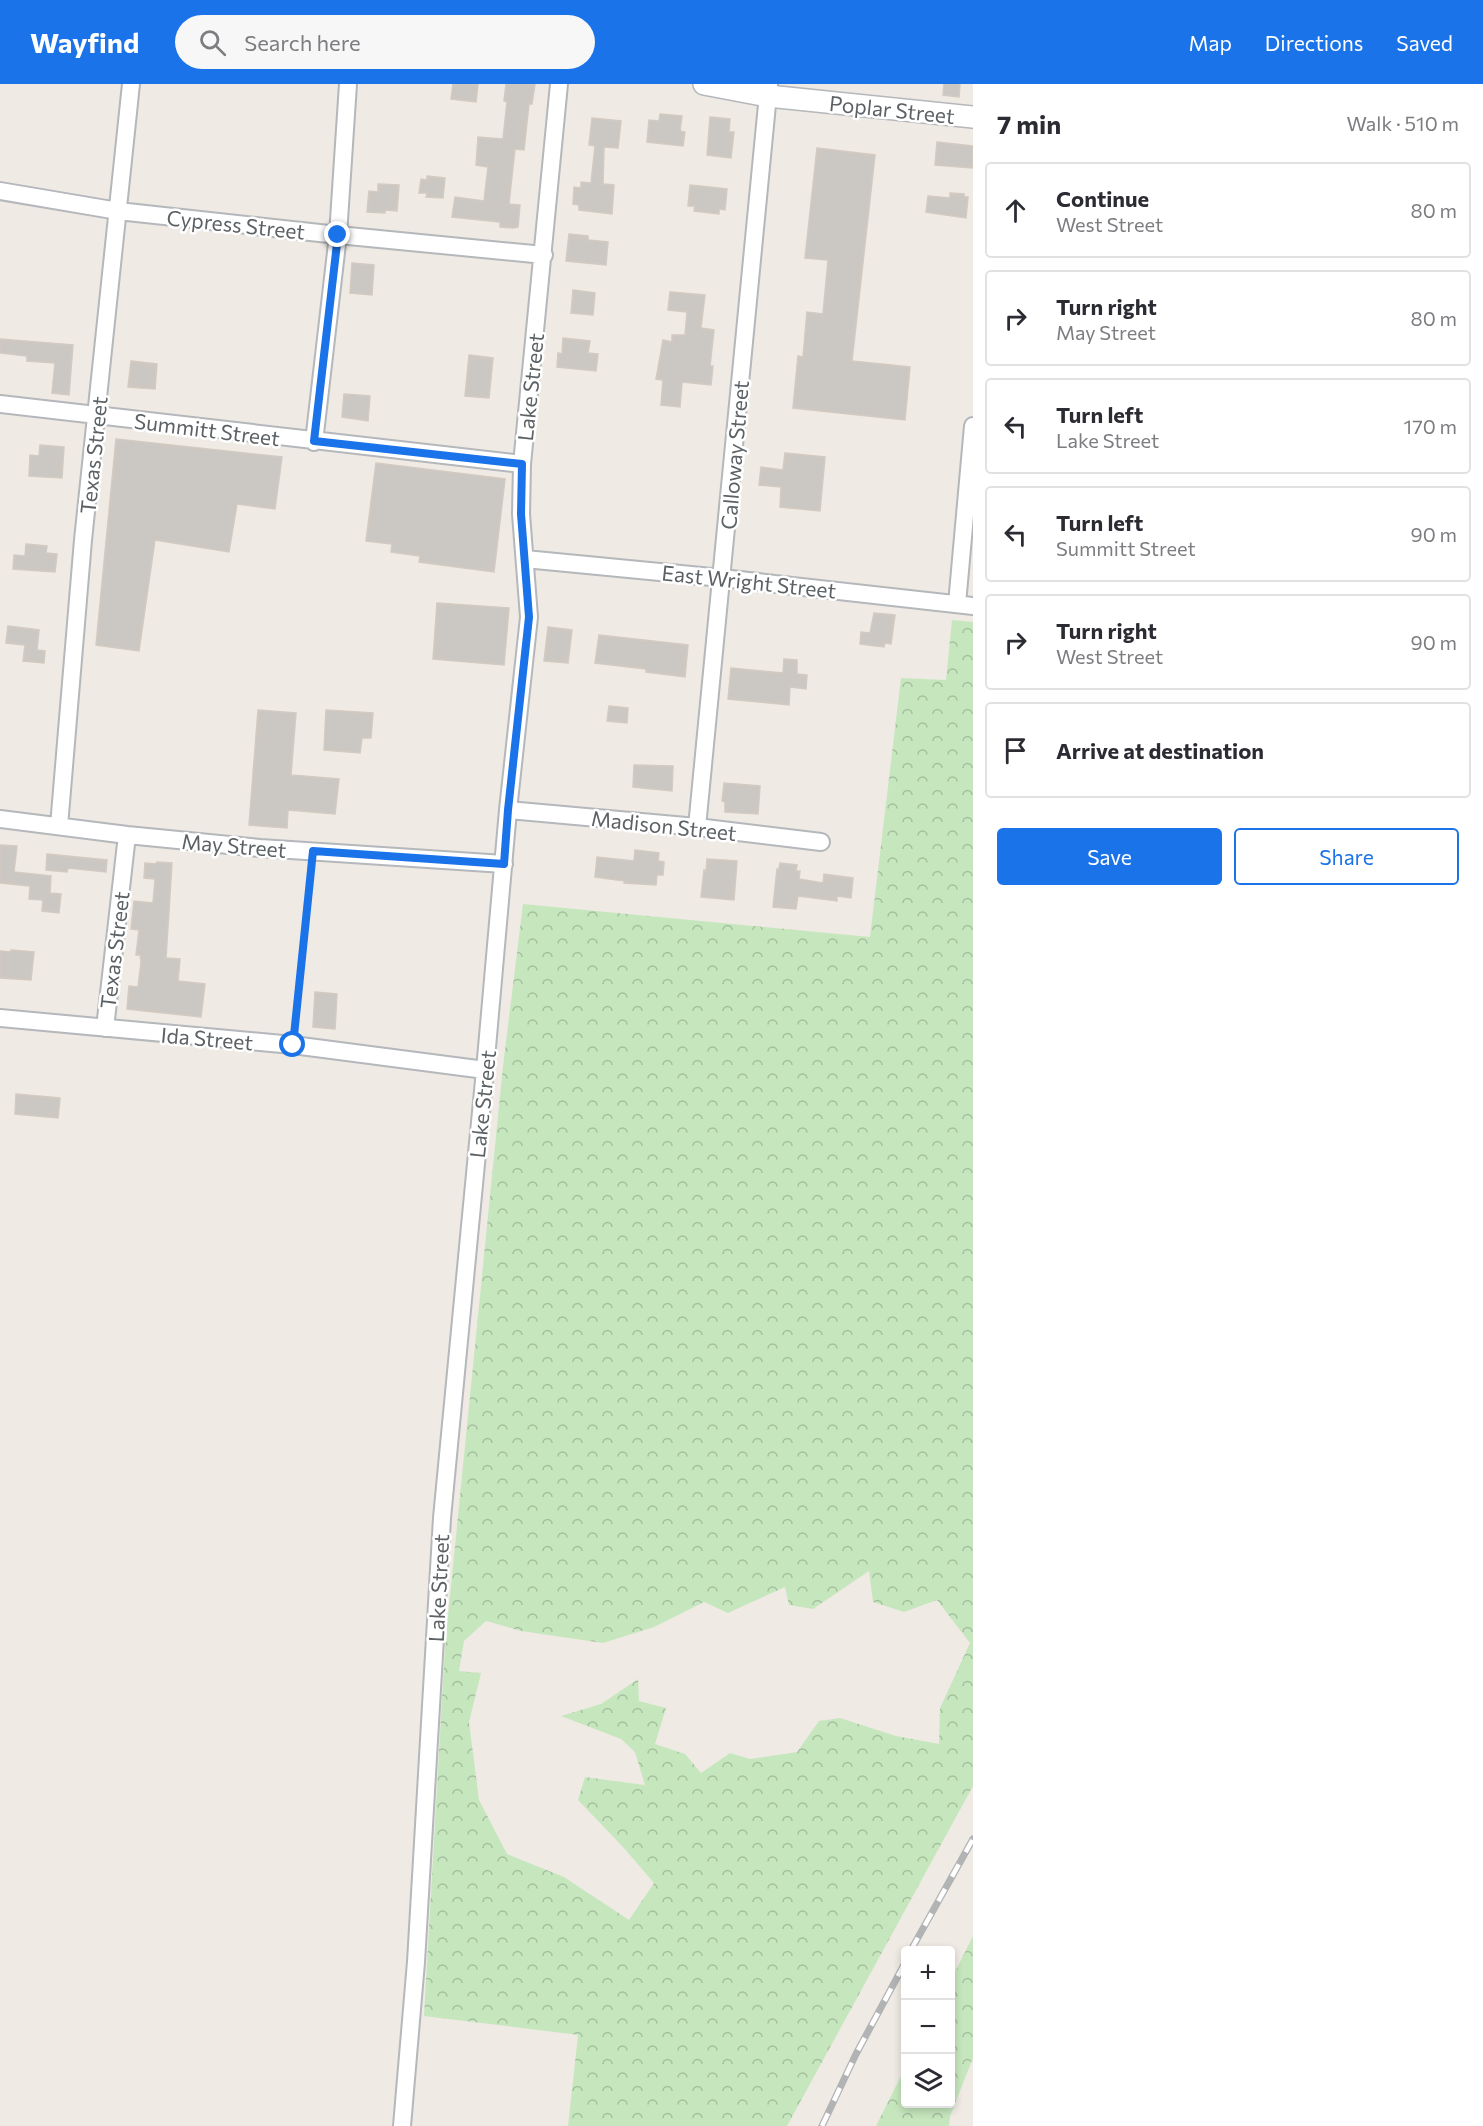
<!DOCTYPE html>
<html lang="en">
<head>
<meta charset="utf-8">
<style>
  :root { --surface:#fff; --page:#f7f7f7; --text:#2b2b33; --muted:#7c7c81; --line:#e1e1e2; --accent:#1a73e8 }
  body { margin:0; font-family:Commissioner,sans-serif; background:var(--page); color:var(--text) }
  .controls { position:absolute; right:18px; bottom:18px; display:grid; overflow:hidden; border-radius:6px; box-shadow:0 3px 9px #0003 }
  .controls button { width:54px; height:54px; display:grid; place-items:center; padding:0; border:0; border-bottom:2px solid var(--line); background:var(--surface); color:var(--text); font:30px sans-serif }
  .stop { position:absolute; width:18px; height:18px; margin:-14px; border:4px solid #1a73e8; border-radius:50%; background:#fff }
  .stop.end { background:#1a73e8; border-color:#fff; box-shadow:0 2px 6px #0008 }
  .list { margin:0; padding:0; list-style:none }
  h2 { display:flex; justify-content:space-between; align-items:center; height:78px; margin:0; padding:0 24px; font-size:26px }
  h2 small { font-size:20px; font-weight:400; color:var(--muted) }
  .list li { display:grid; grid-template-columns:39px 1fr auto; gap:18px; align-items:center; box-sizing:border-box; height:96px; margin:0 12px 12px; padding:0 12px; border:2px solid var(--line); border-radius:6px }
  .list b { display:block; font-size:22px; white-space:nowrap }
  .list p { margin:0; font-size:20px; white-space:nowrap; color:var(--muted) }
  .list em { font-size:20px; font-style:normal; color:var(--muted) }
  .actions { display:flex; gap:12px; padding:18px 24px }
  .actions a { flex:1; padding:14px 0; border:2px solid var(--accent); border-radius:6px; text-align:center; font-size:21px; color:var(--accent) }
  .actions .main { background:var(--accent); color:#fff }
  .icon { flex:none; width:33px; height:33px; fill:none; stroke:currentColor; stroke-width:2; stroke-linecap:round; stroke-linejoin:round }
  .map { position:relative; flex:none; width:973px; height:2042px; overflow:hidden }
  header { display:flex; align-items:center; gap:36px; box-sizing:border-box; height:84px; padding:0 30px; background:var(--accent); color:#fff }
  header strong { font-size:28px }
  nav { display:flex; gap:33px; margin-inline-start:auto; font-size:21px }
  .search { width:420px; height:54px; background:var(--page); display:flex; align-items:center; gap:15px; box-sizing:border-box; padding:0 21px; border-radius:33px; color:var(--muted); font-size:22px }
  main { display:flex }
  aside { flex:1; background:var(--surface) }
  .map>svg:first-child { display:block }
  .forest { fill:url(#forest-crowns); fill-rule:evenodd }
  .building { fill:#cbc7c2; stroke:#d3cac1; stroke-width:1.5 }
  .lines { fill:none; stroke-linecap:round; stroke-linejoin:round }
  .minor-casing { stroke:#b4b7bb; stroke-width:20 }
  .tertiary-casing { stroke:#b4b7bb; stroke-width:24 }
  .path { stroke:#a1daa5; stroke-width:3; stroke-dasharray:6 3; stroke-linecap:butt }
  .minor { stroke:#fff; stroke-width:16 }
  .tertiary { stroke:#fff; stroke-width:21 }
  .rail-casing { stroke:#b2b3b4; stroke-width:7 }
  .rail { stroke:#fff; stroke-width:4.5; stroke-dasharray:14; stroke-linecap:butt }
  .route { stroke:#1a73e8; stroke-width:8 }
  .labels { text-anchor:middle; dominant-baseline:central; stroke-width:5; stroke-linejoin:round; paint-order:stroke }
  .street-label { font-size:21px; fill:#5b6164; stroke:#fff }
</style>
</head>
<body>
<header>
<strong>Wayfind</strong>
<div class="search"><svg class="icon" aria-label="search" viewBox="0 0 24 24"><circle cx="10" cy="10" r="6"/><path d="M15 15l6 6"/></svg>Search here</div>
<nav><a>Map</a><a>Directions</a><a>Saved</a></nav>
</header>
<main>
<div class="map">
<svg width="973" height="2042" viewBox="0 0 973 2042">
  <defs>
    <pattern id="forest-crowns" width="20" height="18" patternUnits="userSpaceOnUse" patternTransform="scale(1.5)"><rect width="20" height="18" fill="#c6e7be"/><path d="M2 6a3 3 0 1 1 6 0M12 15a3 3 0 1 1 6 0" fill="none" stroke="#a4bf9e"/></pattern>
  </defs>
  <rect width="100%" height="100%" fill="#efeae3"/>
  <!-- forest -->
  <path class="forest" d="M952,536L973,538V1702L787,2042H568L578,1951L424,1932L445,1562L503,982L523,820L870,853L901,594L946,596ZM869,1487L873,1518L904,1528L937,1516L970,1559L940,1624L939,1660L896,1652L840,1634L819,1637L797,1668L750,1675L730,1669L701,1689L685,1670L655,1660L666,1624L639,1617L638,1595L601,1620L561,1632L621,1655L635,1668L645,1701L585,1693L578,1716L623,1763L654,1799L629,1836L564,1793L507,1770L479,1716L469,1638L481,1589L459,1587L464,1557L486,1537L521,1547L603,1559L654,1543L704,1518L728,1529L785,1503L789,1521L813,1525Z
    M973,1852V1974L950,2032L949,2042H876L905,1984L906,2020H950L951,1896Z"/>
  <!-- building -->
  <path class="building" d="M453,0H478L476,18L451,15Z
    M506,0H535L532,20H529L524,66L515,65L509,120L520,121L518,143L513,144L500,143V138L452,133L455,113L484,117L488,83L476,81L478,53L503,55L507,18L504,17Z
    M944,0H960L959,13L943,11Z
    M660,30L682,32L680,47L685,48L683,62L647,58L649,36L659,37Z
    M710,33L730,35L729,48H734L731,74L707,71Z
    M592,34L621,37L618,64L604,63L603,100L614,101L612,130L579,126V121L573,120L574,103L581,104V98L591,99L595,62L589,61Z
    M937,58L973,62V84L935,81Z
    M817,64L875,71L852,277L910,283L905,336L793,324L798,272L803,273L807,228L823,230L828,176L805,174Z
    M427,92L445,94L443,114L426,113L427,109H419L421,95L427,96Z
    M378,100L399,101L397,127L385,126V129L367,128L369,107L378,108Z
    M690,101L727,105L725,126L719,125V130L694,127L695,122H688Z
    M950,109L964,110V113H968L966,134L926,128L928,112L950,114Z
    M569,150L588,152V156L608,158L606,181L566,177Z
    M352,179L374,181L372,211L350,209Z
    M573,206L595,209L593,231L571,229Z
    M670,208L705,211L701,244L714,246L710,282H713L711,301L682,298L680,323L661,321L663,296L656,295L663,256L672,258V251H685L687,228L668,226Z
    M563,254L590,257L588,269L598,270L596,287L557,283L558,269L562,270Z
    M0,255L73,261L69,311L52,309L55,279L27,277V272L0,269Z
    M469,271L493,274L489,314L465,312Z
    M131,277L157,280L155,305L128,303Z
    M344,310L370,312L368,337L342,333Z
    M116,355L282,373L275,425L237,420L229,468L155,456L139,567L96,561Z
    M40,361L64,363L62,394L29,392L30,371L39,372Z
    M785,369L825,373L820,427L780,423L781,403L759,401L761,383L783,386Z
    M376,379L505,395L494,488L419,478L420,472L391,468L392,460L366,457Z
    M26,460L47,462L46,469L57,470L55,488L13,485L14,471L25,472Z
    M437,519L509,524L504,581L433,575Z
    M874,529L895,531L891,560L885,559L884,563L860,560L861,548L870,549Z
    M8,542L39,546L37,566L45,567L44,579L23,577L25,561L6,559Z
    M548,543L572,546L568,579L544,577Z
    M599,551L688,561L685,593L646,588V585L595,579Z
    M784,575L797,576V590L807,591L806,605L790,603L789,621L728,615L731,584L783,589Z
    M609,622L628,624L627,639L607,637Z
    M258,626L296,629L291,691L339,695L335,730L288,726L287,744L249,741Z
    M326,626L373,629L371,654H362L360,669L324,666Z
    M634,681L673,682L672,707L633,703Z
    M724,699L760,702L758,730L725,728V718L722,717Z
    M0,761L17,762L14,788L51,792L50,809L61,810L59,829L42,827L43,816L29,815L30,802L0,799Z
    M635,766L659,769L658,777L664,778L663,791H657L656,801L624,799L625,797L595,793L597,773L634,777Z
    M47,770L107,776L106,788L68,784L67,788L46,786Z
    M707,775L737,777L734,816L701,813L704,786L706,787Z
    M157,778L172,779L166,874L180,875L178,897L205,900L201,933L127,925L129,902L138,903L141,878L140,871H136L139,846L131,845L134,817L153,819L155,795L144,794L145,779L156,780Z
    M780,779L797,781L796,787H800L799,795L823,799L824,790L853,794L851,814L837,812V817L798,812L796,825L773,823L777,785H779Z
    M11,866L34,868L31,896L0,894V867L11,868Z
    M315,908L337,910L335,945L313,943Z
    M16,1010L60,1014L58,1034L15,1030Z"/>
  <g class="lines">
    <defs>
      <path id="minor" d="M0,107L118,127L338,151L544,171
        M0,320L522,380
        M314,358L338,151L348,0
        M525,475L722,494L973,522
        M957,520L973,342
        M508,726L697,743L821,758
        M0,735L127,751L260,764L504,780
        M59,742L83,456L131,0
        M697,743L769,0
        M0,934L293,961L485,986
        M105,944L127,751
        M402,2042L416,1878L442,1434L485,986L508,726L529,533L521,430L522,380L559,0"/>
      <path id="tertiary" d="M704,0L768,12L973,33"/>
    </defs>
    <!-- minor casing -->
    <use href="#minor" class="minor-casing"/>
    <!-- tertiary casing -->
    <use href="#tertiary" class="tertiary-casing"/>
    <!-- path -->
    <path class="path" d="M294,947L312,781"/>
    <!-- minor -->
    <use href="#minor" class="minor"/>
    <!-- tertiary -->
    <use href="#tertiary" class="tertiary"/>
    <defs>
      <path id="rail" d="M911,1866L973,1755
        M822,2042L856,1970L906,1877"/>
    </defs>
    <!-- rail casing -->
    <use href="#rail" class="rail-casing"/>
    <!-- rail -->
    <use href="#rail" class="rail"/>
  </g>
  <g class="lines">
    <!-- route -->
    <path class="route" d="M293,961L313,767L504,780L508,726L529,533L521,430L522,380L314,357L338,151"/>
  </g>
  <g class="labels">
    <!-- street labels -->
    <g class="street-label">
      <text transform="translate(892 25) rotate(6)">Poplar Street</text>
      <text transform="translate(236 140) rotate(6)">Cypress Street</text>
      <text transform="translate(530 303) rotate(-84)">Lake Street</text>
      <text transform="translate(207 345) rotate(7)">Summitt Street</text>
      <text transform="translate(93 371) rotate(-84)">Texas Street</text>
      <text transform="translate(734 371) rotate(-85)">Calloway Street</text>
      <text transform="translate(749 497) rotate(6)">East Wright Street</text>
      <text transform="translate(664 741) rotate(6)">Madison Street</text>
      <text transform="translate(234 761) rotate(5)">May Street</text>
      <text transform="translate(114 866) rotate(-83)">Texas Street</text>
      <text transform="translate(207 954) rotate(5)">Ida Street</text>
      <text transform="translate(482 1020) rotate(-84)">Lake Street</text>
      <text transform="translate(438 1504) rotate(-87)">Lake Street</text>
    </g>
  </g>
</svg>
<div class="controls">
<button>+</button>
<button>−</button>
<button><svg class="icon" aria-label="layers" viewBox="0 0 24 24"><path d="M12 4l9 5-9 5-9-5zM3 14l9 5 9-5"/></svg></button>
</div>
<div class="stop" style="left:293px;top:961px"></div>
<div class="stop end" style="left:338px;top:151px"></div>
</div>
<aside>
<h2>7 min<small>Walk · 510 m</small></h2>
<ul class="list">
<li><svg class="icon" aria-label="ahead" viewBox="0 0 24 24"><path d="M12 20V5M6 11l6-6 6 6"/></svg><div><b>Continue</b><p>West Street</p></div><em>80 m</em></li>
<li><svg class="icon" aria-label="right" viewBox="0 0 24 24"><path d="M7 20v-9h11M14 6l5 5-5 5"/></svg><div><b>Turn right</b><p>May Street</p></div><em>80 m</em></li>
<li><svg class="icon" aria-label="left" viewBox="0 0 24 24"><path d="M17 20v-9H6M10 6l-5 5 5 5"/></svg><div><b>Turn left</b><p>Lake Street</p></div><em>170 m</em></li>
<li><svg class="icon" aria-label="left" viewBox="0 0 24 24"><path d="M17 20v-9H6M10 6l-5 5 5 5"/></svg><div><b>Turn left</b><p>Summitt Street</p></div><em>90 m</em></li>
<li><svg class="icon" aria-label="right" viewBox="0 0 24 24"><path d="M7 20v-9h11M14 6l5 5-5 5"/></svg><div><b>Turn right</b><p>West Street</p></div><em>90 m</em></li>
<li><svg class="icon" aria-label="arrive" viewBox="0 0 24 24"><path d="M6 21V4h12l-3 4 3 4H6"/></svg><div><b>Arrive at destination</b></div></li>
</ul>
<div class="actions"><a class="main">Save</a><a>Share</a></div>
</aside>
</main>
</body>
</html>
